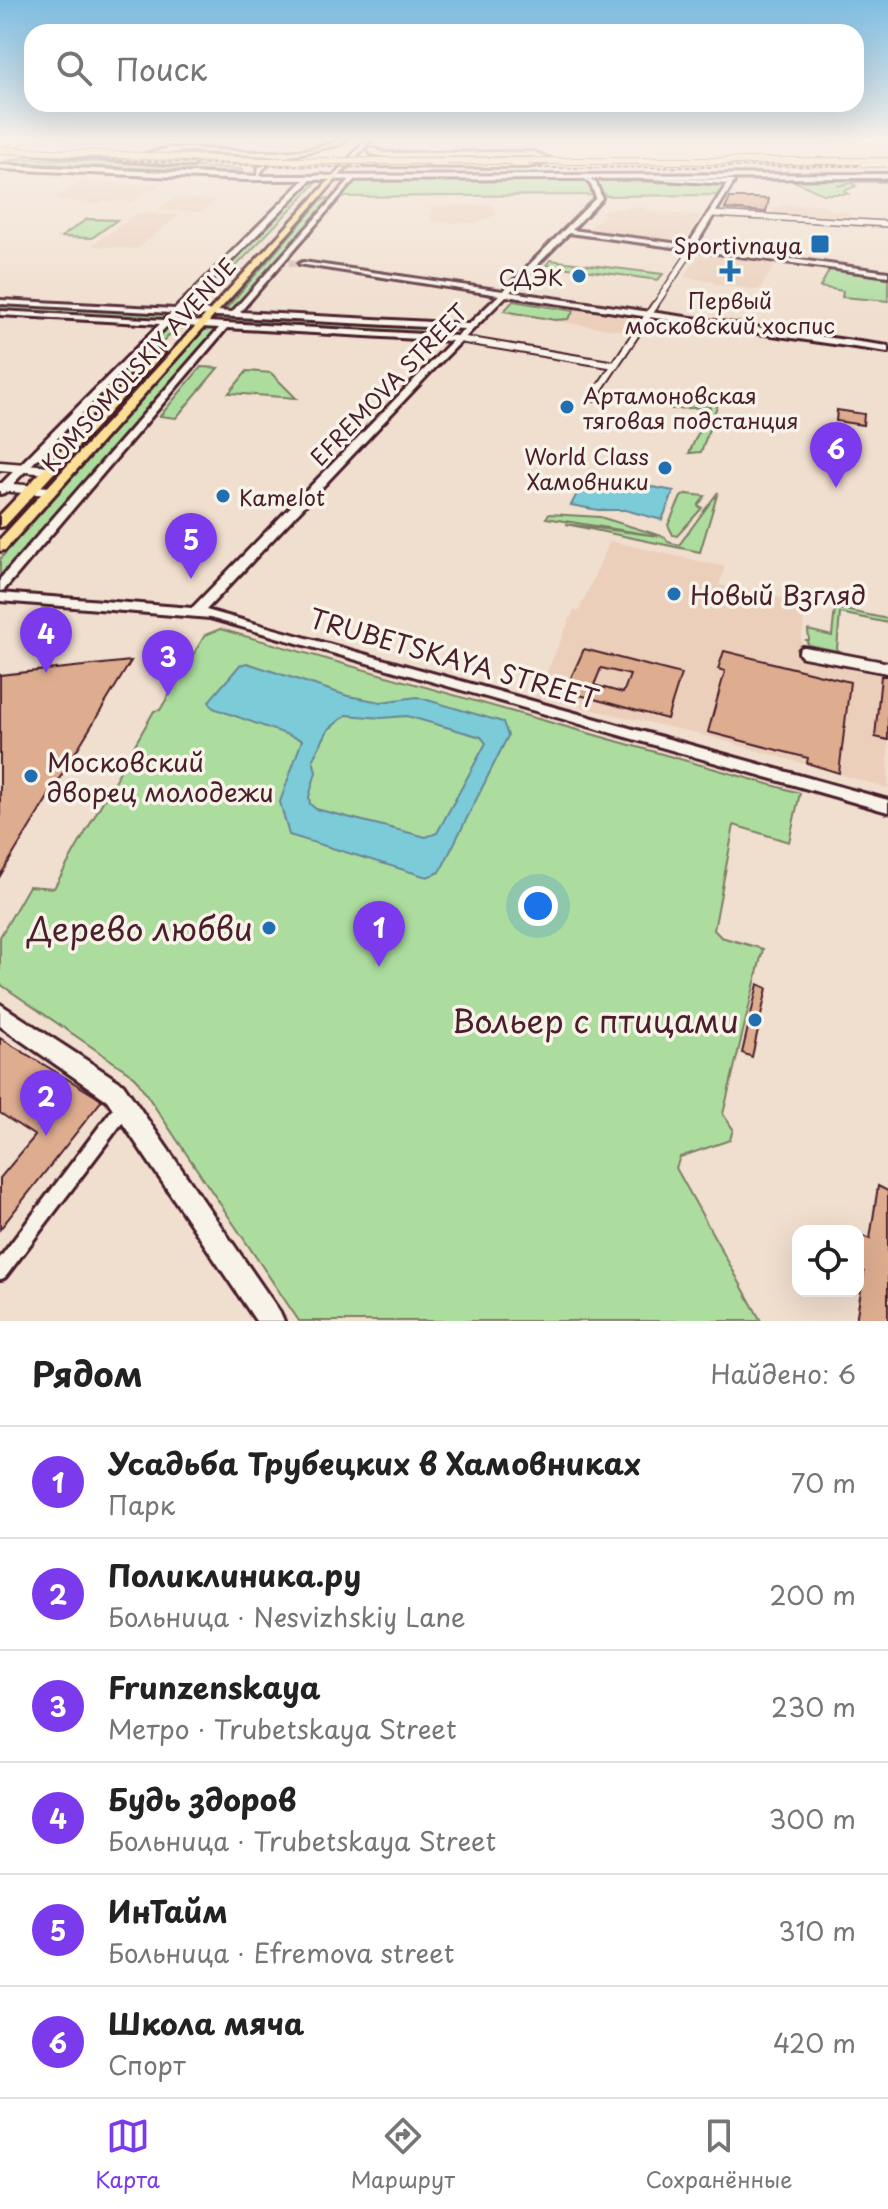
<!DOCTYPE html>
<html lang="ru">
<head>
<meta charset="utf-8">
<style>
  :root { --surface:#fff; --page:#f6f6f6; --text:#222; --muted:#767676; --line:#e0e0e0; --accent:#7c3aed }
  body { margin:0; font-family:"Playpen Sans",sans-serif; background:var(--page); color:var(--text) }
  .controls { position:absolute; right:24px; bottom:24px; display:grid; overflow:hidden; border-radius:16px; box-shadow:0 8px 32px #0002 }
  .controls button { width:72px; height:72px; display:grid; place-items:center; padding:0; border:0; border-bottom:2px solid var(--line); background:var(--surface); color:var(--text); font:40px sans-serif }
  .you { position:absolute; left:538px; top:906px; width:28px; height:28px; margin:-20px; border:6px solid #fff; border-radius:50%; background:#1a73e8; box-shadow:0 0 0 12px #1a73e833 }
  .badge { display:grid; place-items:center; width:52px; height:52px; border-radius:50%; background:var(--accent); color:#fff; font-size:26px; font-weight:700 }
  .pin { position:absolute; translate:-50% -66px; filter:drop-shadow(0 2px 4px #0008) }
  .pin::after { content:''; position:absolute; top:42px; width:28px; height:24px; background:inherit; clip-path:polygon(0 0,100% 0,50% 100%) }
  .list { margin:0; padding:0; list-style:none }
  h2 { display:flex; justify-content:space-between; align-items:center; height:104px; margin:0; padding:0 32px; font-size:34px }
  h2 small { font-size:26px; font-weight:400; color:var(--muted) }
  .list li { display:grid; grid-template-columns:52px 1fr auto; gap:24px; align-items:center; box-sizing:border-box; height:112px; padding:0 32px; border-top:2px solid var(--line) }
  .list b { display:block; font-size:30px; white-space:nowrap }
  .list p { margin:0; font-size:26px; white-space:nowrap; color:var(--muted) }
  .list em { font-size:26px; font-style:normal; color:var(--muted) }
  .icon { flex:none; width:44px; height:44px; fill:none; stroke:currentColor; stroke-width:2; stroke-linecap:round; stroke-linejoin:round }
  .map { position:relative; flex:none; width:888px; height:1321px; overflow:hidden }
  .search { position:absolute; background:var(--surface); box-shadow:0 8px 32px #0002; left:24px; right:24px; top:24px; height:88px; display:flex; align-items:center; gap:20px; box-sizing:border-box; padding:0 28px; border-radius:24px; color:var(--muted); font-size:30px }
  .sheet { height:776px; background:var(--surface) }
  nav { display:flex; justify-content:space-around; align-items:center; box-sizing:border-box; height:112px; border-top:2px solid var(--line); background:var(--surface); font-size:22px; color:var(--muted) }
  nav a { display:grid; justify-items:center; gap:4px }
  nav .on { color:var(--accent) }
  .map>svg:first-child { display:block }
  .built { fill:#ebcfbb }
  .green { fill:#acdd9e; stroke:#7b7e64; stroke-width:2 }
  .water { fill:#7ccbd8; stroke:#688693; stroke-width:2; fill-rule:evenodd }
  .building { fill:#dead90; stroke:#4a1f2b; stroke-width:2; fill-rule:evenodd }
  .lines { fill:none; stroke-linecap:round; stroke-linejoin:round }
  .tertiary-tunnel { stroke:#cfb8ad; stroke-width:7; stroke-dasharray:7 3; stroke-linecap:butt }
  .minor-far5-casing { stroke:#4a1f2b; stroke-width:6 }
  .minor-far4-casing { stroke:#4a1f2b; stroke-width:8 }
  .minor-far3-casing { stroke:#4a1f2b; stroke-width:10 }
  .minor-far2-casing { stroke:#4a1f2b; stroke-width:13 }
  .minor-far1-casing { stroke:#4a1f2b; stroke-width:16 }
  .minor-casing { stroke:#4a1f2b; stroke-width:22 }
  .tertiary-casing { stroke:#4a1f2b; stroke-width:6 }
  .secondary-casing { stroke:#4a1f2b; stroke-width:6 }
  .primary-casing { stroke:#4a1f2b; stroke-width:6 }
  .minor-far5 { stroke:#f7f3e8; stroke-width:4 }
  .minor-far4 { stroke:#f7f3e8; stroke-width:5 }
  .minor-far3 { stroke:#f7f3e8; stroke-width:6 }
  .minor-far2 { stroke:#f7f3e8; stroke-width:8 }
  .minor-far1 { stroke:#f7f3e8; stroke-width:10 }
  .minor { stroke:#f7f3e8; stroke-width:16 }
  .tertiary { fill:#f7f3e8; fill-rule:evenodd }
  .secondary { fill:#f7f3e8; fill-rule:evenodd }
  .primary { fill:#fbdf96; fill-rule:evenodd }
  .rail { stroke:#4a1f2b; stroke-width:2; stroke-dasharray:5 2; stroke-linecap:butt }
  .secondary-bridge-casing { stroke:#4a1f2b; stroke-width:7; stroke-linecap:butt }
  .primary-bridge-casing { stroke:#4a1f2b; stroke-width:8; stroke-linecap:butt }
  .secondary-bridge { stroke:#f7f3e8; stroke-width:5 }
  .primary-bridge { stroke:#fbdf96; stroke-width:6 }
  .poi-dot { fill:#1f6fb2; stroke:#f7f3e8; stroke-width:3 }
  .labels { text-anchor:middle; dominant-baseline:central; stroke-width:7; stroke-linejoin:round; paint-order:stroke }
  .far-poi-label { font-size:22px; fill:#4a1f2b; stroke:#f7f3e8; text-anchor:end }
  .far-street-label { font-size:22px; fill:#4a1f2b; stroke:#f7f3e8 }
  .poi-label { font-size:26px; fill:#4a1f2b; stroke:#f7f3e8; text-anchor:start }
  .street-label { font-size:26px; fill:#4a1f2b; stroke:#f7f3e8 }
  .near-poi-label { font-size:32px; fill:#4a1f2b; stroke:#f7f3e8; text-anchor:end }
</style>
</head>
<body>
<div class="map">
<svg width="888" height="1321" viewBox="0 0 888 1321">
  <rect width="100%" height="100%" fill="#f0dece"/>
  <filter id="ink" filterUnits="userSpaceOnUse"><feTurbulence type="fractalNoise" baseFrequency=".0125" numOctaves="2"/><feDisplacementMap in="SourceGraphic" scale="16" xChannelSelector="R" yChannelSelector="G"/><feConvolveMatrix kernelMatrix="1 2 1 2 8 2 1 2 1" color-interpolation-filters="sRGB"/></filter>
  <g filter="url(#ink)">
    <!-- built -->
    <path class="built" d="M95,142L135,144L164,147L148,152L55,146L86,145Z
      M82,182L133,184H160L132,202L104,201L99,204L52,199Z
      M174,198L217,200L201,212L157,210Z
      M821,204L833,211L847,212L852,219L778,215L772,213L771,209L782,205Z
      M493,205L496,215L475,223L431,222V206Z
      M642,207L655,213L701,215L685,241L586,230L606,214L601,213L604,210Z
      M138,213L179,215L137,249L91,246Z
      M700,253L764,261L777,263L759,290L713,284V282L684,277Z
      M513,301L627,317L634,319L625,331L511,315L513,312L504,311Z
      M610,541L725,567L719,585L806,603L799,659L888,677V788L700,734L536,697L574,610L579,611Z"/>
    <!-- green -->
    <path class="green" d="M21,158L242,169V171L224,172L3,162Z
      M580,179L586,180L593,195L339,197L351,182L359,180Z
      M888,179V182H852L837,186L852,183L856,186L844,191L848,194H823L792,180Z
      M600,180L726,185L719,195L606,196L596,184Z
      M306,183L315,184L194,310L183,309Z
      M333,197L232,312H223L321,200Z
      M87,219L117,220L92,238L61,237Z
      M550,260L663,274L658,280L546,265Z
      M830,269L888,277V301L842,297L843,291L820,287Z
      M513,301L574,311L568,319L555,320L504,311Z
      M0,303L168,312L171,315L163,320L0,311Z
      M221,316L456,329L460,332L449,337L212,321Z
      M168,325L178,326L52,460L32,464Z
      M218,327L219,329L0,579V559L205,329Z
      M201,367L218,368L176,418L160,416Z
      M247,371L271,373L296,398L229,393Z
      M673,396L713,403L717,406L701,452L689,453L710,407L671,409L668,405L703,403Z
      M718,492L700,552L566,524L658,536L546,518L549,514L600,517L665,537L668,542L679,545Z
      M686,494L705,496L698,506L702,508L677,536L673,535L668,525L681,497Z
      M835,608L888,619V623L840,613L837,649L842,652L809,645L806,640H809L808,630L832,636Z
      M220,629L800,793L789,842L734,825L714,930L721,937L763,949L723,1114L733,1129L730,1140L680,1157L676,1168L761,1321H299L134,1076L0,984V937L29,886L54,888L154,711L160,710L205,635Z"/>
    <!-- water -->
    <path class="water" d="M587,475L674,491L662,520L625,510H598L571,505Z
      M247,663L348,696L381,702L417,697L503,722L508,736L440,872L427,877L289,835L280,802L302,740L213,708L209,701L240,665ZM346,715L381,718L407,716L481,737L486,743L437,833L426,837L316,809L310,804L309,797L316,772L313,759L328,730Z"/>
    <!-- building -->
    <path class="building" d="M730,198H753L769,199L766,212L725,209Z
      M837,410L864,414L863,425L836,421Z
      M584,649L681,674L667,719L565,691ZM601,668L630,675L623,693L594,685Z
      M724,651L850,682L839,773L807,763L808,758L708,732L725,671L718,669Z
      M131,661L0,876V675Z
      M881,676H888V740L875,737Z
      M758,984L767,988L752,1057L742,1053Z
      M0,1038L102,1100L0,1229V1178L35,1136L0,1113Z
      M878,1186L888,1191V1321H856L864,1272L858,1269V1234L870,1239Z"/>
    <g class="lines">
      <!-- tertiary-tunnel -->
      <path class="tertiary-tunnel" d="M289,263L303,264"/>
      <defs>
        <path id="minor-far5" d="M2,151L30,137"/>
        <path id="minor-far4" d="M713,214L888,224
          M654,307L693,248"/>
        <path id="minor-far3" d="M459,339L615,365
          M593,398L655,305"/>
        <path id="minor-far2" d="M0,466L50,470
          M0,487L49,491"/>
        <path id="minor-far1" d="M804,652L888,668"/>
        <path id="minor" d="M0,1271L124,1107"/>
        <path id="tertiary" d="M323,175L325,178L311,180L184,309L232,312L353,176L355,179L240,312L469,324L499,295L299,264L303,262L503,291L596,198L591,185L583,177L596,183L602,198L572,230L688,245L727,184L633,178L731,180L734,182L695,246L888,272V276L569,233L510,292L888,346V352L506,296L430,373L206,610L888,800V812L210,618L0,601V593L192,608L452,341L227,328L4,590L0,591V579L219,328L168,325L4,493L0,494V485L160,324L0,315V311L164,320L171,313L0,304V300L175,309L307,177ZM179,314L464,329L457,336L173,320Z
          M0,1004L123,1084L280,1312L284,1321H256L107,1100L0,1026Z"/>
        <path id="secondary" d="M275,155L277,158L263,169L259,176L888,174V178L245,180L0,169V165L257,176L259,167Z"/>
        <path id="primary" d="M344,137H350L341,144L285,157L190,151L154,154L145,158L195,163L193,166L26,153L139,159V156L169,148C216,147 305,163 344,137Z
          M369,137H374L5,550L0,551V539Z
          M371,148L385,153L534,152L555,161L527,167L365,166L367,163H527L545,160L533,156L385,157L371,154L368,150Z
          M156,351L164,353L5,526L0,527V515Z"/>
      </defs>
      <!-- minor-far5 casing -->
      <use href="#minor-far5" class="minor-far5-casing"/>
      <!-- minor-far4 casing -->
      <use href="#minor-far4" class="minor-far4-casing"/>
      <!-- minor-far3 casing -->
      <use href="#minor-far3" class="minor-far3-casing"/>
      <!-- minor-far2 casing -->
      <use href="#minor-far2" class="minor-far2-casing"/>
      <!-- minor-far1 casing -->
      <use href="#minor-far1" class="minor-far1-casing"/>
      <!-- minor casing -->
      <use href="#minor" class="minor-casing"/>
      <!-- tertiary casing -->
      <use href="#tertiary" class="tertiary-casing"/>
      <!-- secondary casing -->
      <use href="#secondary" class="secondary-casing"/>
      <!-- primary casing -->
      <use href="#primary" class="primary-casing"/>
      <!-- minor-far5 -->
      <use href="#minor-far5" class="minor-far5"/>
      <!-- minor-far4 -->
      <use href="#minor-far4" class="minor-far4"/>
      <!-- minor-far3 -->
      <use href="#minor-far3" class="minor-far3"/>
      <!-- minor-far2 -->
      <use href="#minor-far2" class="minor-far2"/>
      <!-- minor-far1 -->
      <use href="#minor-far1" class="minor-far1"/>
      <!-- minor -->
      <use href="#minor" class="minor"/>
      <!-- tertiary -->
      <use href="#tertiary" class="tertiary"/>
      <!-- secondary -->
      <use href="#secondary" class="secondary"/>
      <!-- primary -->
      <use href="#primary" class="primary"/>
      <!-- rail -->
      <path class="rail" d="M0,152C295,176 592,166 888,166"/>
      <defs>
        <path id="secondary-bridge" d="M863,164H887"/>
        <path id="primary-bridge" d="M0,150L262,161H888"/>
      </defs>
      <!-- secondary-bridge casing -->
      <use href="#secondary-bridge" class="secondary-bridge-casing"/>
      <!-- primary-bridge casing -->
      <use href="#primary-bridge" class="primary-bridge-casing"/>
      <!-- secondary-bridge -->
      <use href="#secondary-bridge" class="secondary-bridge"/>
      <!-- primary-bridge -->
      <use href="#primary-bridge" class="primary-bridge"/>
    </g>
  </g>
  <!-- sky -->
  <linearGradient id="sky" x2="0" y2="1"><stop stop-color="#7dbde2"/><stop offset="0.43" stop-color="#f8f0e9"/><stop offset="1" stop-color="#f8f0e9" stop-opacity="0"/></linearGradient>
  <rect width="888" height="322" fill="url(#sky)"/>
  <!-- markers -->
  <g class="poi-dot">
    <rect x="810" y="234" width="20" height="20" rx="4"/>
    <path d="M726 259h8v8h8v8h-8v8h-8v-8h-8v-8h8z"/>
    <circle cx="579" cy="276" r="8"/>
    <circle cx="567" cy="407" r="8"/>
    <circle cx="665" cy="468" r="8"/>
    <circle cx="223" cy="496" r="8"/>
    <circle cx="674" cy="594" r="8"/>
    <circle cx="31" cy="776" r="8"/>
    <circle cx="269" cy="928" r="8"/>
    <circle cx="755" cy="1020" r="8"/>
  </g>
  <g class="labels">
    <!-- far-poi labels -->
    <g class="far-poi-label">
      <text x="802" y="244">Sportivnaya</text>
      <text x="563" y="276">СДЭК</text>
      <text x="730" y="299" text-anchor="middle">Первый<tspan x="730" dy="25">московский хоспис</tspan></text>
      <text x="583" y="394" text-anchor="start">Артамоновская<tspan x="583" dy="25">тяговая подстанция</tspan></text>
      <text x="649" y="455">World Class<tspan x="649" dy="25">Хамовники</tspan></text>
      <text x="239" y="496" text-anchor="start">Kamelot</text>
    </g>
    <!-- far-street labels -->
    <g class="far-street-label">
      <text transform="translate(138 364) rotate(-48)">KOMSOMOLSKIY AVENUE</text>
      <text transform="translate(388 384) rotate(-46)">EFREMOVA STREET</text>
    </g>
    <!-- poi labels -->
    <g class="poi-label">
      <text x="690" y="594">Новый Взгляд</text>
      <text x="47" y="761">Московский<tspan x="47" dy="30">дворец молодежи</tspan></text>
    </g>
    <!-- street labels -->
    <g class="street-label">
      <text transform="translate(454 658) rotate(16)">TRUBETSKAYA STREET</text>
    </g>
    <!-- near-poi labels -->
    <g class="near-poi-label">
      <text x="253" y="928">Дерево любви</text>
      <text x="739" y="1020">Вольер с птицами</text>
    </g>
  </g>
</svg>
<div class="controls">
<button><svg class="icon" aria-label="locate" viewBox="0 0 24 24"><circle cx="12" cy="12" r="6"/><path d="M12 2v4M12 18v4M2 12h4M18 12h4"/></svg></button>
</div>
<div class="you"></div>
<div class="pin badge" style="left:379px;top:967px">1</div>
<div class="pin badge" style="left:46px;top:1136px">2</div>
<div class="pin badge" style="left:168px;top:696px">3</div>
<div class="pin badge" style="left:46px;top:673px">4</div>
<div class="pin badge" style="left:191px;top:579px">5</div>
<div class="pin badge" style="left:836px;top:488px">6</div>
<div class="search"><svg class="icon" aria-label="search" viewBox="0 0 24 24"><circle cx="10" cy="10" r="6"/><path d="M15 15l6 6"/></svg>Поиск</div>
</div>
<section class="sheet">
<h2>Рядом<small>Найдено: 6</small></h2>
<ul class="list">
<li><span class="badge">1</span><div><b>Усадьба Трубецких в Хамовниках</b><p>Парк</p></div><em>70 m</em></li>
<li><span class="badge">2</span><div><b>Поликлиника.ру</b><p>Больница · Nesvizhskiy Lane</p></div><em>200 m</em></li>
<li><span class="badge">3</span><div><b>Frunzenskaya</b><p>Метро · Trubetskaya Street</p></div><em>230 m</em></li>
<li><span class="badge">4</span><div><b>Будь здоров</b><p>Больница · Trubetskaya Street</p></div><em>300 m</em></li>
<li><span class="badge">5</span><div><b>ИнТайм</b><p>Больница · Efremova street</p></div><em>310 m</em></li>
<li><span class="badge">6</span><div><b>Школа мяча</b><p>Спорт</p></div><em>420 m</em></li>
</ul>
</section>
<nav>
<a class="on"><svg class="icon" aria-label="map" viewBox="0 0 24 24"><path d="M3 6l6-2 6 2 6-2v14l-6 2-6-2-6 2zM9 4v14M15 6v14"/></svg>Карта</a>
<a><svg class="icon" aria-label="directions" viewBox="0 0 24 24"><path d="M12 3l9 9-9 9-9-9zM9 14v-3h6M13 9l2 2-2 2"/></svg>Маршрут</a>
<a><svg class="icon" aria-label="saved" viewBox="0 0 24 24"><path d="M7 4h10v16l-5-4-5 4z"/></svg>Сохранённые</a>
</nav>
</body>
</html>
